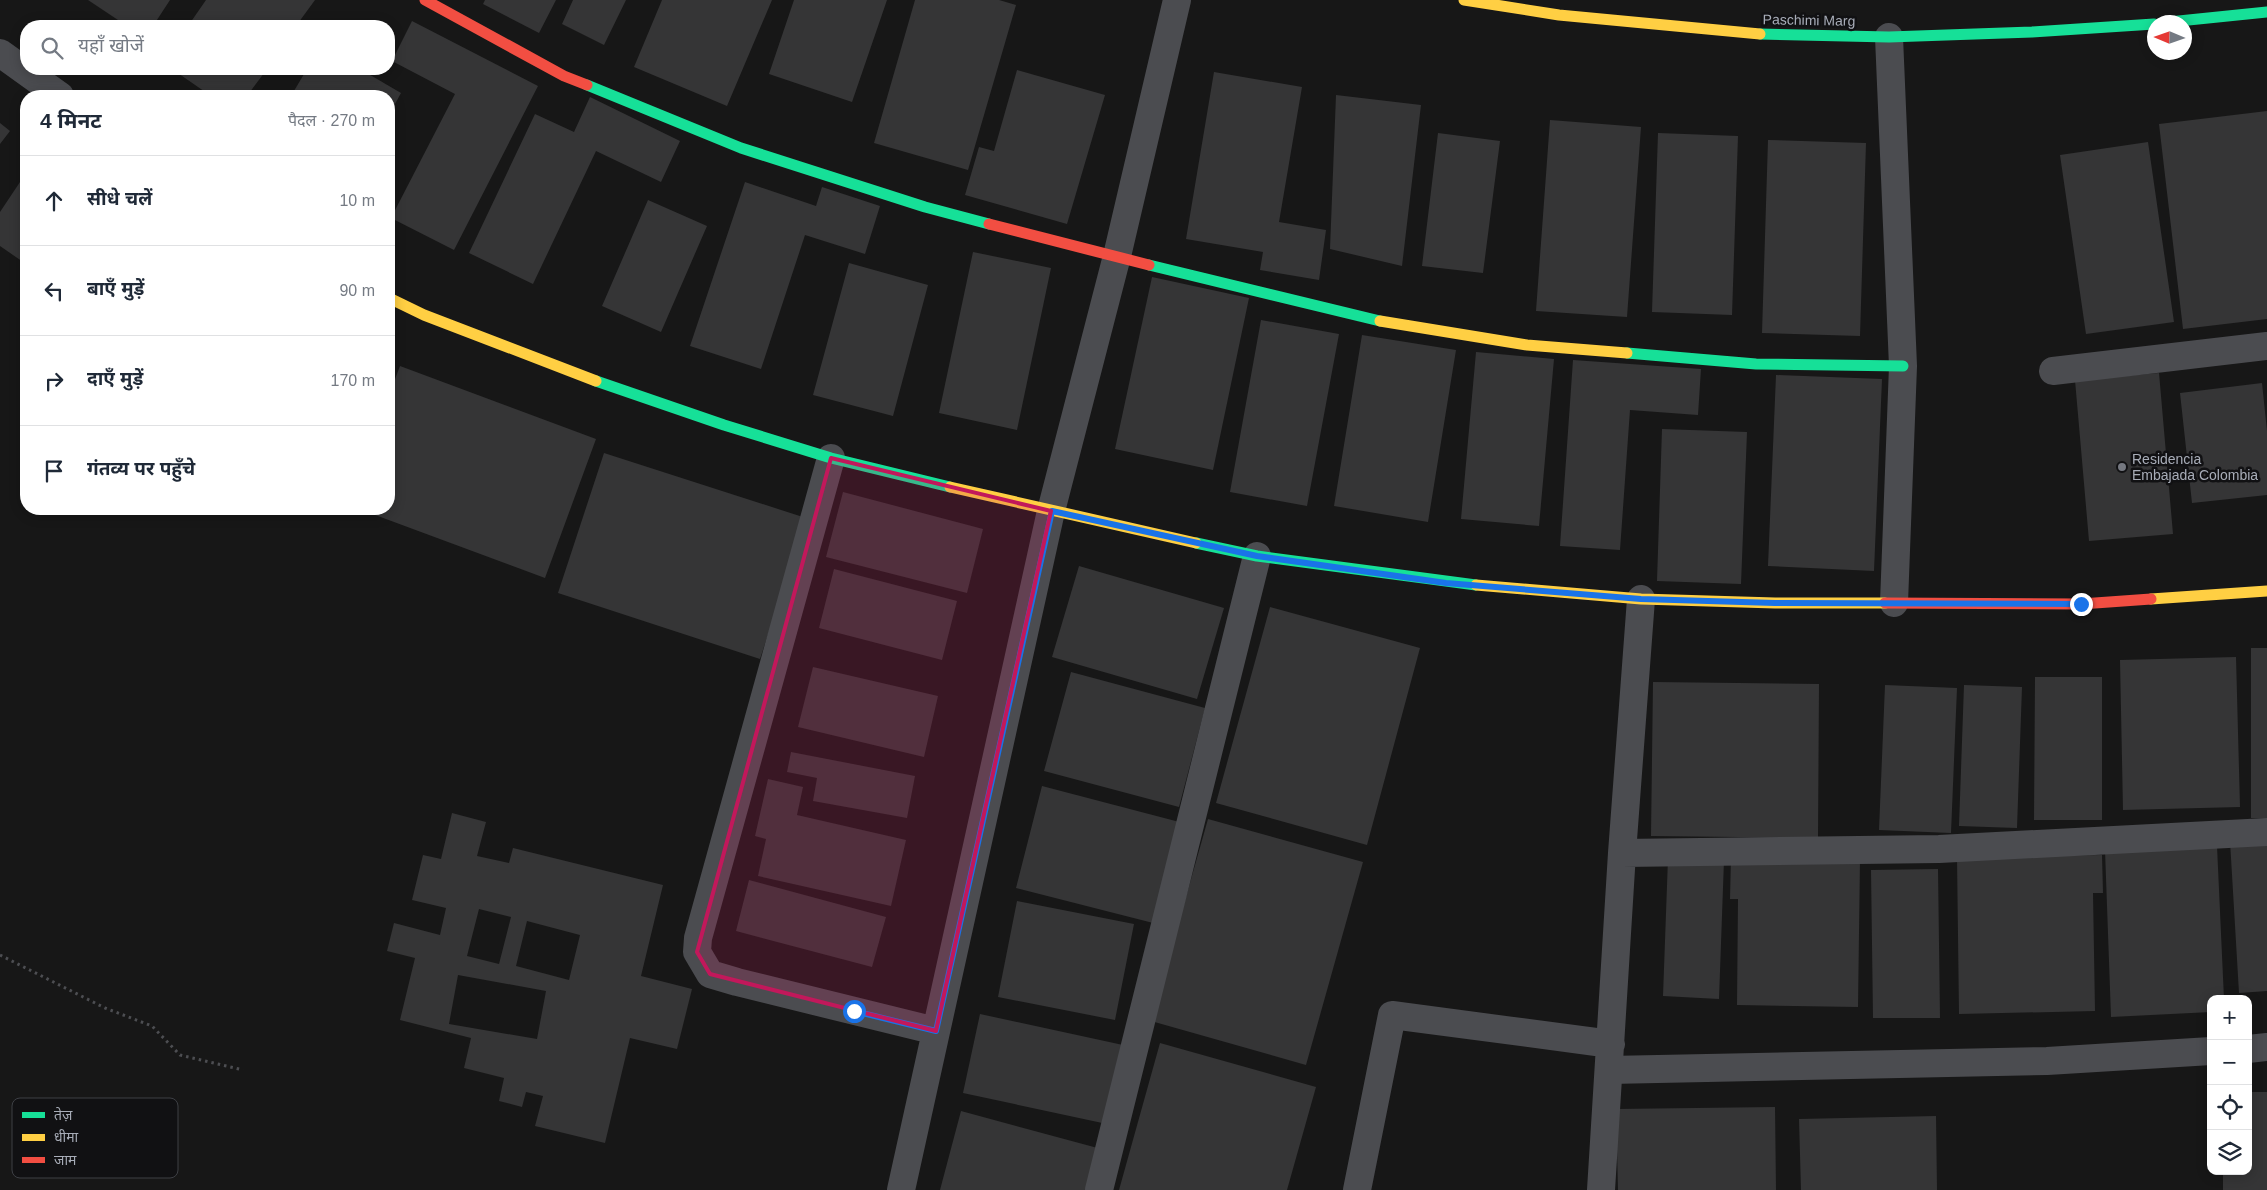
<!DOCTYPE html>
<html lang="hi">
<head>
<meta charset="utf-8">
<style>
  :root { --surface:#fff; --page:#f2f2f3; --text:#1f2937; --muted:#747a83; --line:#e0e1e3 }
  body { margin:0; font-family:Arial,"Noto Sans Devanagari",sans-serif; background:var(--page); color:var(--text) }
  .controls { position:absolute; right:15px; bottom:15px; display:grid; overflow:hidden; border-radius:10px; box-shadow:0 2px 12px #0003 }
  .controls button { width:45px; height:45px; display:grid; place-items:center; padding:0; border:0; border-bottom:1px solid var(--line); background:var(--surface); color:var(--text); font:25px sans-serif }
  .compass { position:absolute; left:2147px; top:15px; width:45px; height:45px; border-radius:50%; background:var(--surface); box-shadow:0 2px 12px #0003; rotate:272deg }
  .stop { position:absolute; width:15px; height:15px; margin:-11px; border:4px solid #1a73e8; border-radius:50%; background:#fff }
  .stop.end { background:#1a73e8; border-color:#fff; box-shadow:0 1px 5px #0008 }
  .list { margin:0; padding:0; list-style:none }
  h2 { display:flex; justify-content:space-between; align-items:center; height:65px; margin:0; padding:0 20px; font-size:21px }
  h2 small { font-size:16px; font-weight:400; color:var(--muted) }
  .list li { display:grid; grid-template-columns:32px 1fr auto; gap:15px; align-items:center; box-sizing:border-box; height:90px; padding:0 20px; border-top:1px solid var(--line) }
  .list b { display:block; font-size:19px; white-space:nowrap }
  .list em { font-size:16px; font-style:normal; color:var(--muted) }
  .icon { flex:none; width:28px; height:28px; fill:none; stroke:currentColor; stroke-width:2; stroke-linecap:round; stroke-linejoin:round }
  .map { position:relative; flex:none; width:2267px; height:1190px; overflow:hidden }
  .search { position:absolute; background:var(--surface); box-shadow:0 2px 12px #0003; left:20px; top:20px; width:375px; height:55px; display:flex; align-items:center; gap:12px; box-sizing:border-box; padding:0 18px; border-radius:20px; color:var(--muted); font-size:19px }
  .panel { position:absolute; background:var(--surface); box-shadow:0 2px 12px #0003; left:20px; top:90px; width:375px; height:425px; border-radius:20px }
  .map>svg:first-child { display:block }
  .building { fill:#353536; fill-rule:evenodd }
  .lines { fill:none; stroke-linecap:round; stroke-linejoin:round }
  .path { stroke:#4d4e52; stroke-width:3; stroke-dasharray:2.5 4; stroke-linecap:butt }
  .street { stroke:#4b4c50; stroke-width:28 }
  .fast { stroke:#16e098; stroke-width:11 }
  .slow { stroke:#ffcf43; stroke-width:11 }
  .jam { stroke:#f24e42; stroke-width:11 }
  .route { stroke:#1a73e8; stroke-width:6 }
  .marked { fill:#c2185b; fill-opacity:0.2; stroke:#c2185b; stroke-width:4; stroke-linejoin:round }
  .poi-dot { fill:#757880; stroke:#111113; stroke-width:2 }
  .labels { text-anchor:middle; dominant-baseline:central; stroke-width:5; stroke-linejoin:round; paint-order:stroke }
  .street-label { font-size:14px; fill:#a8adb8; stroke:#111113 }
  .poi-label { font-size:14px; fill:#a8adb8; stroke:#111113; text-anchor:start }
  .key { fill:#111113; stroke:#3e4045; stroke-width:1 }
  .key-label { font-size:14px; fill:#a8adb8 }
</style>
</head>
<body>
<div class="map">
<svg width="2267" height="1190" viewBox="0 0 2267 1190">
  <rect width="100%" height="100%" fill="#171717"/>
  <!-- building -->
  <path class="building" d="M88,0H170L153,26H127Z
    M206,0H315L296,26H188Z
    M485,0H556L539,33L483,4Z
    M573,0H626L604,45L562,24Z
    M662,0H772L727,106L634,67Z
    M794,0H887L852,102L769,74Z
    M915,0H999L1016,5L968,170L874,143Z
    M412,21L538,86L454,250L391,218L455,94L392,61Z
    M172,69H267L247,96H211Z
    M307,69H360L401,93L389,115V96H291Z
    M1017,70L1105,95L1067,224L965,195L979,147L994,151Z
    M1214,72L1302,87L1279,222L1326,230L1319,280L1260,270L1263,252L1186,239Z
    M1336,95L1421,105L1402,266L1330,249Z
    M590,97L680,141L661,182L596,151L533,284L469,253L535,114L574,132Z
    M2267,111V319L2183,329L2159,124Z
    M1550,120L1641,127L1627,317L1536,311Z
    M0,123L10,131L0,144Z
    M1438,133L1500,141L1483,273L1422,266Z
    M1658,133L1738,136L1732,315L1652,312Z
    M1768,140L1866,143L1860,336L1762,333Z
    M2148,142L2174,322L2086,334L2060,155Z
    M26,173V264L0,246V212Z
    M745,182L816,206L822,187L880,206L865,254L805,235L761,369L690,346Z
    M648,200L707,226L661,332L602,306Z
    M973,252L1051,268L1017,430L939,413Z
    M849,263L928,285L893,416L813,395Z
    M1152,277L1249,298L1213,470L1115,449Z
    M1261,320L1339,334L1307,506L1230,492Z
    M1362,335L1456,350L1428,522L1334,506Z
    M1476,352L1554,359L1539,526L1461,519Z
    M1573,360L1701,369L1698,415L1630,410L1620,550L1560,546Z
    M400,366L596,439L545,578L359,509H389V395Z
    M2159,373L2173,534L2089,541L2075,380Z
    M1776,375L1882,379L1874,571L1768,566Z
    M2262,383L2267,431V495L2192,503L2180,393Z
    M1662,429L1747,432L1741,584L1657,581Z
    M604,453L806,518L760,659L558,593Z
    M843,492L983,529L967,593L826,557Z
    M1079,566L1224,608L1197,699L1052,657Z
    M834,569L957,601L942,660L819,628Z
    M1270,607L1420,648L1367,845L1216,803Z
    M2251,648H2267V818H2251Z
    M2236,657L2240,807L2123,810L2120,660Z
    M813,667L938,696L924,757L798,727Z
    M1071,672L1205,708L1179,807L1044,771Z
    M2035,677H2102V820H2034Z
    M1653,682L1819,684L1818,838L1651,836Z
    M1885,685L1957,688L1951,833L1879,830Z
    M1964,685L2022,687L2017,828L1959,826Z
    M791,752L915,776L907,818L813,801L817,778L787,772Z
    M768,779L803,787L797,815L906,840L891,906L758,876L766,839L755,836Z
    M1042,786L1187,824L1161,925L1016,888Z
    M452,813L486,822L477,856L509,863L513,848L663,885L641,976L692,989L677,1049L630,1038L605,1143L535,1126L543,1096L526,1092L522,1107L499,1101L504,1078L464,1068L471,1038L400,1020L415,958L387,951L394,923L440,935L446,908L412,900L423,855L441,859ZM479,909L511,917L499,964L467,956ZM527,921L580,935L569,980L516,966ZM458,975L546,991L537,1039L449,1024Z
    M1208,819L1363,862L1306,1065L1151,1021Z
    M2267,839V991L2239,993L2230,841Z
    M2217,846L2224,999H2211V1012L2111,1017L2105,850Z
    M2102,855L2103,893H2093L2095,1011L1959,1014L1957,857Z
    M1731,857L1860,859L1858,1007L1737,1005L1738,899H1730Z
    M1668,858L1724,860L1719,999L1663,996Z
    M1938,869L1940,1018H1873L1871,870Z
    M749,880L886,917L872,967L736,931Z
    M1017,901L1134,924L1115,1020L998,997Z
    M980,1014L1123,1045L1107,1124L963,1093Z
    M1160,1043L1316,1087L1287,1190H1119Z
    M2248,1092H2267V1190H2223V1171H2248Z
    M1775,1107L1776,1190H1618L1616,1109Z
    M961,1111L1105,1150L1094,1190H940Z
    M1936,1116L1937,1190H1801L1799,1119Z"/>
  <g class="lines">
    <!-- path -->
    <path class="path" d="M0,955L105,1008L152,1026L180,1055L243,1070"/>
    <!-- street -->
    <path class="street" d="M1889,37L1903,366L1894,603
      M0,53L60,96
      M2053,371L2267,346
      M831,458L698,938L697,952L710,974L737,982L936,1031
      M1622,853L1939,849L2267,832
      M2248,1049L2267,1047
      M1609,1070L2047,1061L2211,1051
      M901,1190L1051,511L1117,256L1177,0
      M1099,1190L1257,556
      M1357,1190L1392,1015L1611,1044
      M1601,1190L1622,853L1641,599"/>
    <!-- fast -->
    <path class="fast" d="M2169,22L2267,12
      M1760,34L1889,37L2032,32L2154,24
      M587,85L741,148L925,207L989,224
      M1149,265L1380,321
      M1627,353L1756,364L1903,366
      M596,381L724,425L831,458L950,487
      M1196,543L1257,556L1476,585"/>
    <!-- slow -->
    <path class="slow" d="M1464,0L1559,15L1760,34
      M389,298L424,315L596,381
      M1380,321L1527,345L1627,353
      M950,487L1196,543
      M1476,585L1641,599L1775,603H1885
      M2151,599L2267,591"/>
    <!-- jam -->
    <path class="jam" d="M425,0L564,76L587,85
      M989,224L1149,265
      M1885,603L2081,604L2151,599"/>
  </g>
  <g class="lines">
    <!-- route -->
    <path class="route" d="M854,1011L936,1031L1052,511L1257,556L1446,583L1641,599L1775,603L2081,604"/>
  </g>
  <!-- marked area -->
  <path class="marked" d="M831,458L1051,511L936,1031L710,974L697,952Z"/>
  <!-- markers -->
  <circle class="poi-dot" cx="2122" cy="467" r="5"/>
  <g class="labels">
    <!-- street labels -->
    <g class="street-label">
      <text transform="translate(1809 20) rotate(1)">Paschimi Marg</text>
    </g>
    <!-- poi labels -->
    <g class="poi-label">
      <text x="2132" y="459">Residencia<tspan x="2132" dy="16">Embajada Colombia</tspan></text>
    </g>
  </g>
  <!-- legend -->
  <rect x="12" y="1098" width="166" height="80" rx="8" class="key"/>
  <rect x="22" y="1112" width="23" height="6" fill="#16e098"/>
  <rect x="22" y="1134" width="23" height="7" fill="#ffcf43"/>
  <rect x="22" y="1157" width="23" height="6" fill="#f24e42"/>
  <g class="key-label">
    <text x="54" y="1120">तेज़</text>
    <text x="54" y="1142">धीमा</text>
    <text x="54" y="1165">जाम</text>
  </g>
</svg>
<div class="controls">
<button>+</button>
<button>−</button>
<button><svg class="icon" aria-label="locate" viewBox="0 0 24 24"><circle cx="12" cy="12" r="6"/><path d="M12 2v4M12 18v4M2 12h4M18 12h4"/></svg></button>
<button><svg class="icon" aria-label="layers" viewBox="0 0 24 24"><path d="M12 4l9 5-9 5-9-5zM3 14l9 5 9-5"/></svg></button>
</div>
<svg class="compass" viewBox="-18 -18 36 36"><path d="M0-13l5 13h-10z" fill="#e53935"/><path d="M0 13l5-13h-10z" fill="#747a83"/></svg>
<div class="stop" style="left:854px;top:1011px"></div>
<div class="stop end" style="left:2081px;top:604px"></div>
<div class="search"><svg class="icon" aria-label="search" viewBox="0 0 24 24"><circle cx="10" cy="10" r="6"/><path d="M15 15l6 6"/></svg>यहाँ खोजें</div>
<section class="panel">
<h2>4 मिनट<small>पैदल · 270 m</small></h2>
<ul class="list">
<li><svg class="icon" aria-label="ahead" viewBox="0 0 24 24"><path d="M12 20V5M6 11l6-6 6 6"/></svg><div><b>सीधे चलें</b></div><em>10 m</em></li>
<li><svg class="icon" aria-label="left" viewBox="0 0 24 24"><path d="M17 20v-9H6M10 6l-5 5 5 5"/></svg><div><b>बाएँ मुड़ें</b></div><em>90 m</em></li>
<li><svg class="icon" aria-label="right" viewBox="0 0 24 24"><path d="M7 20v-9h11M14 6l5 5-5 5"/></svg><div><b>दाएँ मुड़ें</b></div><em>170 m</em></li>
<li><svg class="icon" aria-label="arrive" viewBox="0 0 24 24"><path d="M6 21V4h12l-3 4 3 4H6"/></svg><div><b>गंतव्य पर पहुँचे</b></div></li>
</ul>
</section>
</div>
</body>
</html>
